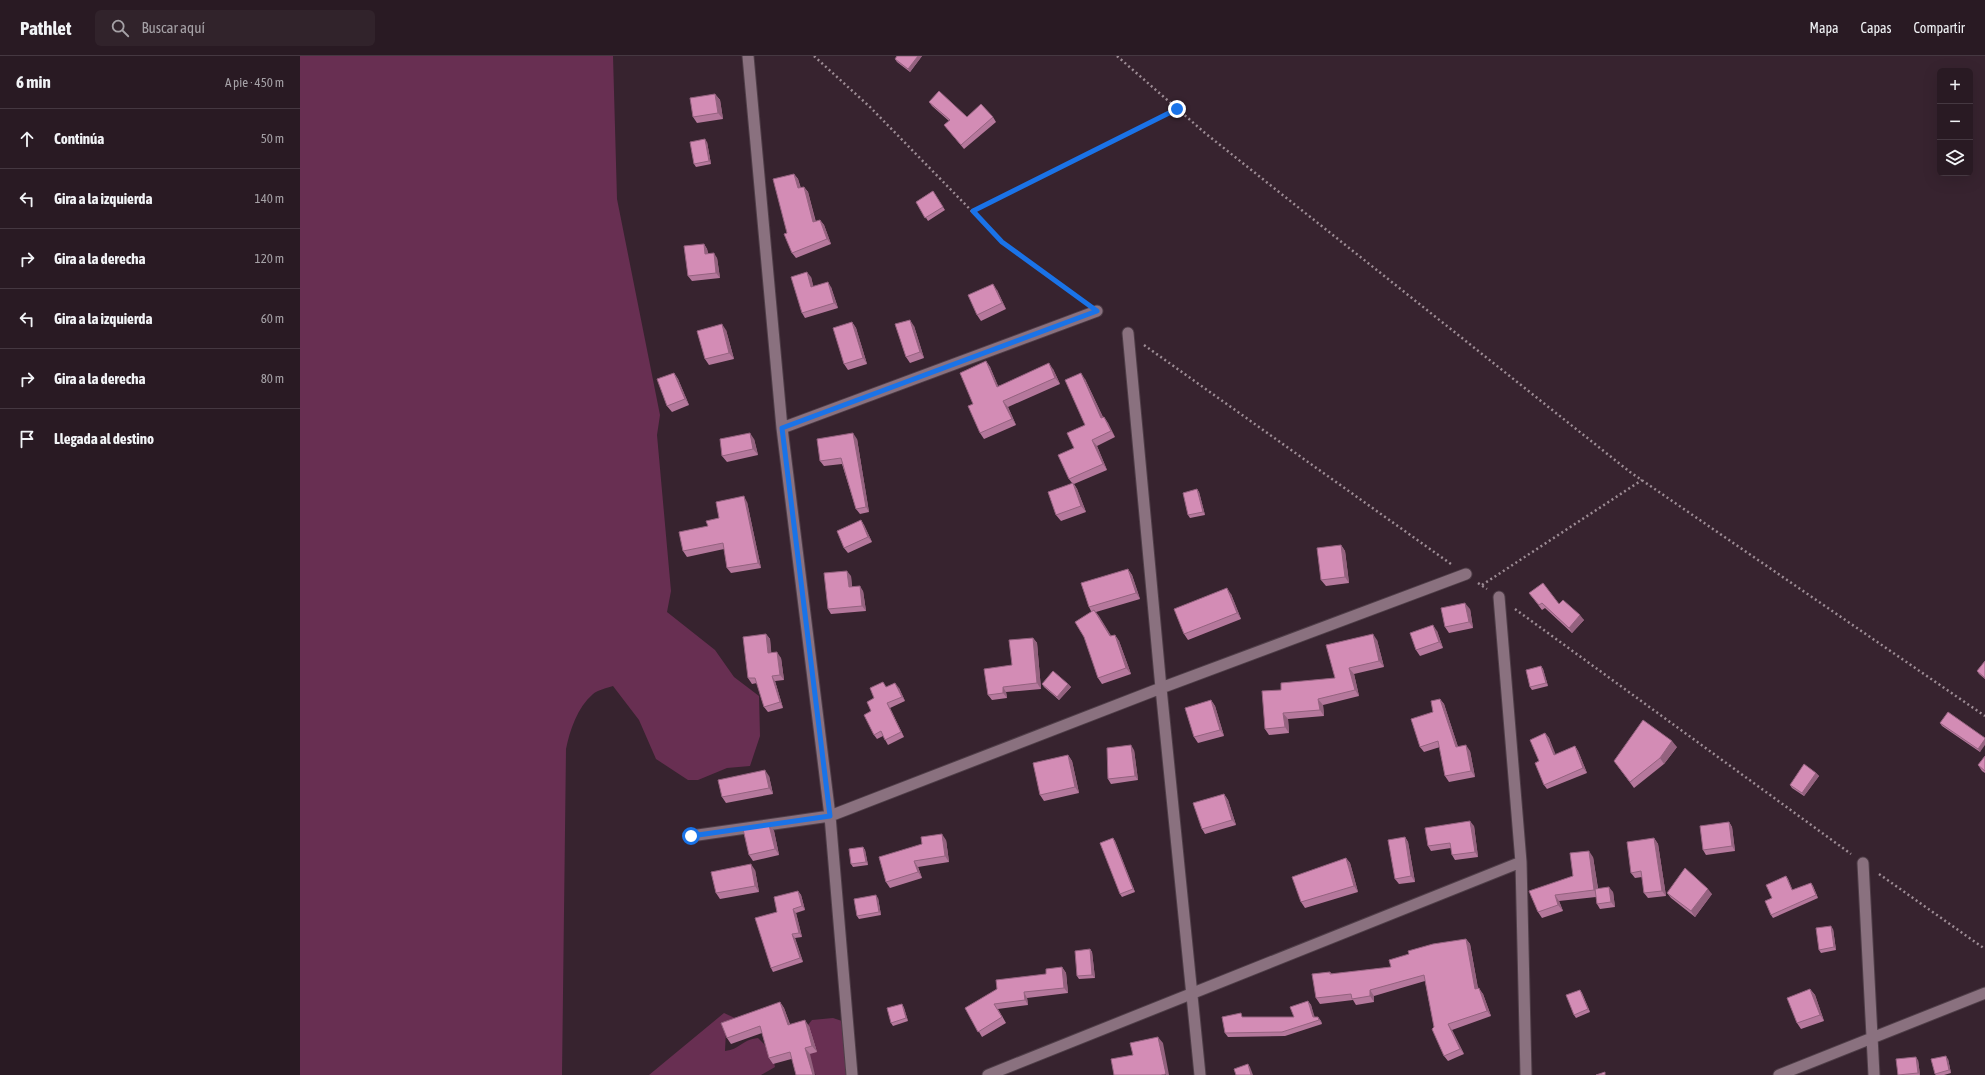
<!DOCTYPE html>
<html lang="es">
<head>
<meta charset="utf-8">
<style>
  :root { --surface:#291a23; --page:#31232b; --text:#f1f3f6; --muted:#a5a1a6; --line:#453841 }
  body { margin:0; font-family:"Asap Condensed",sans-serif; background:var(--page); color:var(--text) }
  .controls { position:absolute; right:12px; top:12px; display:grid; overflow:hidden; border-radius:6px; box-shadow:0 4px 16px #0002 }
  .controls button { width:36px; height:36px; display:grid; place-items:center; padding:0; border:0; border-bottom:1px solid var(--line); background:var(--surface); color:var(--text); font:20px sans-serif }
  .stop { position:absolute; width:12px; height:12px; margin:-9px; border:3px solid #1a73e8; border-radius:50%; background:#fff }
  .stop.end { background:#1a73e8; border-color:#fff; box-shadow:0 1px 4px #0008 }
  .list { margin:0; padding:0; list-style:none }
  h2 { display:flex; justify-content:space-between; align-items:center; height:52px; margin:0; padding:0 16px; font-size:17px }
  h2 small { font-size:13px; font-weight:400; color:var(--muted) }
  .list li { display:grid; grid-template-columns:26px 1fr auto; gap:12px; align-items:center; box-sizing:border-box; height:60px; padding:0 16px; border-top:1px solid var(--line) }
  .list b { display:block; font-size:15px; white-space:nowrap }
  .list em { font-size:13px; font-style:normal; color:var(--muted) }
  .icon { flex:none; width:22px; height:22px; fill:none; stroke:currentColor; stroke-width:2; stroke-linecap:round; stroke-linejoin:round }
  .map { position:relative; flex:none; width:1685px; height:1019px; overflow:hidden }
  header { display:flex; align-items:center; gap:24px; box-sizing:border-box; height:56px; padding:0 20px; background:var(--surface); border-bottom:1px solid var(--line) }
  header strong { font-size:19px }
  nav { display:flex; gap:22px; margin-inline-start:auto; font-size:14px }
  .search { width:280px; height:36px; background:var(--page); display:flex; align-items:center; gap:10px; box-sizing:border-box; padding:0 14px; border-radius:6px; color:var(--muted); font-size:15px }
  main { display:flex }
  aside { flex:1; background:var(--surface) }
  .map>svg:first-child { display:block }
  .green { fill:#682f52 }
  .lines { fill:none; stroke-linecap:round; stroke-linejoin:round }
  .minor-casing { stroke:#4f3e48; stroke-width:13 }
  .path { stroke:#9d8c95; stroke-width:2.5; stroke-dasharray:2 3; stroke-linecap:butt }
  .minor { stroke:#8a717f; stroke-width:11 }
  .wall { fill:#b5789c }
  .shaded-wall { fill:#94627f }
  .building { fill:#d38cb5; stroke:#94627f }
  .route { stroke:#1a73e8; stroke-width:5 }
</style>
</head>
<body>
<header>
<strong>Pathlet</strong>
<div class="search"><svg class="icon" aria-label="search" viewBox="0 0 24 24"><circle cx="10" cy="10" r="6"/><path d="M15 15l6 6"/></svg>Buscar aquí</div>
<nav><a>Mapa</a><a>Capas</a><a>Compartir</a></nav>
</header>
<main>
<aside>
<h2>6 min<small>A pie · 450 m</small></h2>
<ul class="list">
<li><svg class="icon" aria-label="ahead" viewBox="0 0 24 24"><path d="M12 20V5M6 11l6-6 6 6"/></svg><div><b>Continúa</b></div><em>50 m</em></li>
<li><svg class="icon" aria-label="left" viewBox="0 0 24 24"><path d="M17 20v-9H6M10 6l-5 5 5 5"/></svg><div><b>Gira a la izquierda</b></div><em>140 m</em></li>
<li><svg class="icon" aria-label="right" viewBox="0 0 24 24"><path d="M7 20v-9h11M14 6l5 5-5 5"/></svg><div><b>Gira a la derecha</b></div><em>120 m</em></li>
<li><svg class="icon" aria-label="left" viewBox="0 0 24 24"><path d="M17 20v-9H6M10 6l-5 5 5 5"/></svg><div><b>Gira a la izquierda</b></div><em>60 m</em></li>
<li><svg class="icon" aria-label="right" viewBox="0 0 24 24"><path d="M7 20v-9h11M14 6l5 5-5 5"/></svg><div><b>Gira a la derecha</b></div><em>80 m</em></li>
<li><svg class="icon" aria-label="arrive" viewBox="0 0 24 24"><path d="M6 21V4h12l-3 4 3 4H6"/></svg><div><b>Llegada al destino</b></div></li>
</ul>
</aside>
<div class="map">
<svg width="1685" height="1019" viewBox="0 0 1685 1019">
  <rect width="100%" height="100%" fill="#37232f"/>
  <!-- green -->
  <path class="green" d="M0,0H313L317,143L360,359L357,379L371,535L367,556L415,594L434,621L459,640L460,680L450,710L427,712L398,724H388L356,703L339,664L313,630C307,632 298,634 293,638C277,652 270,674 266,693L262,1019H0Z
    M424,957L437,963L426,974L425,995C441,993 441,984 458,982L472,996L475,1011L461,1019H349Z
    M533,962L542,965L549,1019H516L509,1012L503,975L512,964Z"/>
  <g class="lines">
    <defs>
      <path id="minor" d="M448,0L482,372L530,760L552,1019
        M828,277L861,632L900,1019
        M482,372L797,255
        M1199,541L1221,806L1226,1019
        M391,780L530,760L861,632L1166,518
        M1563,807L1574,1019
        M688,1019L1221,806
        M1479,1019L1685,937"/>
    </defs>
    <!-- minor casing -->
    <use href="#minor" class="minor-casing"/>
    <!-- path -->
    <path class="path" d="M514,0L570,51L702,186L783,245
      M817,0L905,77L1330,416L1685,660
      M673,155L877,53
      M844,289L1151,508
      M1178,527L1187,533
      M1182,529L1342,424
      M1215,553L1551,798
      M1579,818L1685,893"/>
    <!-- minor -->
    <use href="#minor" class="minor"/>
  </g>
  <!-- wall -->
  <path class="wall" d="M622,0L610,16L597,6L595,3Z
    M415,38L420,44L423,63L397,67L393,61Z
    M629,46L667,61H693L696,66L664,93L644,69L649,65L632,50Z
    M407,86L411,108L396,111L394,108Z
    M494,118L498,123L501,132L504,131L508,136L516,166L520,164L524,169L531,188L496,202L492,197L487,177Z
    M633,135L645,154L628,165L616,146Z
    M404,188L407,193L408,197L417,202L420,222L392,225L388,220Z
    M511,221L513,230L531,231L538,252L505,262L502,257Z
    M697,234L706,253L681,265L677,259Z
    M552,266L556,272L567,308L548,314L544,308Z
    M614,270L624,302L610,307L606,301Z
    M426,274L434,303L409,309L405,303Z
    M686,305L690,311L698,330L753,313L760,328L708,351L716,369L684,383L680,377Z
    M374,317L378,323L389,349L372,356L367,350Z
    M785,323L803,361H804L808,367L815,381L797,390L807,414L774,428L777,433L786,456L761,465L756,459L772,427L769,423L774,392L785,369Z
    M454,383L458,399L427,406L422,400Z
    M557,383L569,456L560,458L556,453L542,408L524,410L520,405Z
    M897,433L899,436L905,459L890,462L888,459Z
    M447,446L461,512L431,517L427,512L424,493L387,501L383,495L408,470L419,462Z
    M561,464L564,469L572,486L548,497L544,492Z
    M1041,489L1045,495L1049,527L1026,530L1021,524Z
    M828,513L832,519L840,543L796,556L811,580L815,579L819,585L831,618L802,628L798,622L791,555L789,551Z
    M551,520L552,531L563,535L566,555L531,558L528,553Z
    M1229,537L1259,548L1284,564L1272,577L1245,552L1242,554Z
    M931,538L941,563L888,584L884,578Z
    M1170,553L1173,572L1149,577L1145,571Z
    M1137,575L1143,592L1120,600L1116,594Z
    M466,578L470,583L471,597L481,602L484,624L475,625L483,652L468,656L464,651L457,627L452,628L448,622Z
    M733,582L737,587L741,633L706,636L707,642L692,644L688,639L712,609Z
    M1077,584L1084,611L1054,618L1059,640L1023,649L1024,660L988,663L989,677L969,679L965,673L981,634L1035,622Z
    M1685,605V623L1679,618L1677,615Z
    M1241,610L1243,613L1248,630L1232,634L1230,631Z
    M742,628H768L771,631L759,644L744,631Z
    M587,631L599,632L605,645L590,652L604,681L588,689L583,680L577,683L574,679V642Z
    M1140,643L1144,648L1158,691L1170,695L1175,721L1149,726L1145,720L1140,691L1124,696L1120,691L1133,656Z
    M911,644L915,650L924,680L898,687L894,681Z
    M1640,667L1685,682L1680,696L1642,670Z
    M1245,677L1249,682L1255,699L1275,690L1278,695L1287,717L1247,733L1244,729L1239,705Z
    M1377,691L1364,708L1334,732L1314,705Z
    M834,694L838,724L811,728L808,723Z
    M768,699L772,705L779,737L744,745L740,739Z
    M1685,700V717L1682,715L1678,709Z
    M1516,717L1519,720L1504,740L1492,732L1490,729Z
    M469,720L473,738L426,747L422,741Z
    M924,738L928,744L936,769L905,778L902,773Z
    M1429,766L1432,771L1435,795L1406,799L1403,794Z
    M469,769L474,775L479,799L453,805L449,799Z
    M1174,770L1178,801L1155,804L1152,799L1151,792L1131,795L1128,790Z
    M1105,781L1108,786L1115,826L1099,828L1095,823Z
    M813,782L815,785L835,836L822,841L820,838Z
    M1354,782L1358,788L1366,840L1348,842L1344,837L1342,821L1335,822L1331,817Z
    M646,784L649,806L618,811L622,822L590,832L586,826L579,801Z
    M563,791L565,794L568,809L553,811L551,808Z
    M1293,801L1298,832L1313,836L1315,851L1300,853L1297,848L1296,841L1259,845L1263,855L1242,862L1238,856L1273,820Z
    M1046,802L1050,807L1058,836L1005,852L1001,846Z
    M455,814L459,836L420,843L416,837Z
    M1486,820L1488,823L1492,834L1511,827L1513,830L1518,842L1473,862L1471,859L1472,842Z
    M498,835L501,839L505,854L496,857L502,881L495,882L503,906L473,916L471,912L477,856Z
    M1367,837L1412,838L1395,861L1371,842Z
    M578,842L581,859L559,863L557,860Z
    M1533,873L1536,894L1521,897L1519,894Z
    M1166,883L1170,888L1178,932L1183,938L1191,960L1152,974L1164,998L1148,1005L1144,1000L1134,971L1125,925L1074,940V946L1056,949L1053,944L1020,948L1016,942L1030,916L1032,918L1091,911Z
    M790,893L792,896L795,922L779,923L777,920Z
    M762,911L766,917L768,937L727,942L728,949L698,953L706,967L682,981L665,952Z
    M1510,933L1515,939L1524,965L1501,973L1497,967Z
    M1280,934L1282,937L1290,956L1276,962L1274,959Z
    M1008,945L1011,949L1014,961H1018L1021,965L1022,968L985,980L928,981L925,977L944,961H994Z
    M480,946L484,952L490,968L509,970L517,996L473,1008L469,1002L462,977L431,988L427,982Z
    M602,948L604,952L608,965L593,970L591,967Z
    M1648,1003L1651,1017L1644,1019H1636L1635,1018Z
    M1618,1004L1620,1019H1598Z"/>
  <!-- shaded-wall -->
  <path class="shaded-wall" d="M618,0H622L610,16L608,13Z
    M415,38L420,44L423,63L418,57Z
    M405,83L407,86L411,108L409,105Z
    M494,118L498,123L502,138L498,132Z
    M504,131L508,136L517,172L513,166Z
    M520,164L524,169L531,188L527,183Z
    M404,188L407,193L409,203L405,198Z
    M414,197L417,202L420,222L416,217Z
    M507,216L511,221L515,236L511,231Z
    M528,226L531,231L538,252L534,247Z
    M693,228L697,234L706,253L702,247Z
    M610,264L614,270L624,302L620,296Z
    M552,266L556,272L567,308L563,302Z
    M422,268L426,274L434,303L429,297Z
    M686,305L690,311L701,337L697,331Z
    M749,307L753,313L760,328L755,322Z
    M374,317L378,323L389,349L385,343Z
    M781,317L785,323L806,368L801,362Z
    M703,345L708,351L716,369L712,363Z
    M804,361L808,367L815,381L811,375Z
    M450,377L454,383L458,399L453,393Z
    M553,377L557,383L569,456L566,451Z
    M792,384L797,390L807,414L803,408Z
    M773,427L777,433L786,456L781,450Z
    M897,433L899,436L905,459L903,456Z
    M444,440L447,446L461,512L458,507Z
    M561,464L564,469L572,486L568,481Z
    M1041,489L1045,495L1049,527L1045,521Z
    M828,513L832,519L840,543L836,537Z
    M547,515L551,520L552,536L549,531Z
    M560,530L563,535L566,555L562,550Z
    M927,532L931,538L941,563L937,557Z
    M1165,547L1170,553L1173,572L1169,566Z
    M794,554L799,560L815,586L810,580Z
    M1280,559L1284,564L1272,577L1269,572Z
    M1133,569L1137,575L1143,592L1139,586Z
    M466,578L470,583L472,603L468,597Z
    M1073,578L1077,584L1084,611L1079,605Z
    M815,579L819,585L831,618L826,612Z
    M733,582L737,587L741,633L737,627Z
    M477,596L481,602L484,624L480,619Z
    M1241,610L1243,613L1248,630L1246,627Z
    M1049,612L1054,618L1059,640L1055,634Z
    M472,620L475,625L483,652L480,646Z
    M595,627L599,632L605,645L602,641Z
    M768,628L771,631L759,644L757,641Z
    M703,631L706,636L707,642L703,637Z
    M1018,643L1023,649L1024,660L1020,654Z
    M1140,643L1144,648L1160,697L1156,691Z
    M911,644L915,650L924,680L920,674Z
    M587,647L590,652L604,681L601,676Z
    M983,657L988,663L989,677L985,671Z
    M1245,677L1249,682L1258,704L1254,699Z
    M1685,683V689L1680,696L1678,693Z
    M1372,685L1377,691L1364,708L1360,702Z
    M831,689L834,694L838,724L835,720Z
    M1166,689L1170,695L1175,721L1171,715Z
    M1275,690L1278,695L1287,717L1283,712Z
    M768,699L772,705L779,737L775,731Z
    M465,714L469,720L473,738L469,732Z
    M1516,717L1519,720L1504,740L1502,737Z
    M924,738L928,744L936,769L932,764Z
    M1170,765L1174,770L1178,801L1175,796Z
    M1429,766L1432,771L1435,795L1432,790Z
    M469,769L474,775L479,799L475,793Z
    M642,778L646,784L649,806L645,800Z
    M1105,781L1108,786L1115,826L1111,820Z
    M813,782L815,785L835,836L833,833Z
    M1354,782L1358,788L1366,840L1362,835Z
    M563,791L565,794L568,809L566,806Z
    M1289,795L1293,801L1299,840L1294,834Z
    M1046,802L1050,807L1058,836L1054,830Z
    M614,805L618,811L622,822L618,816Z
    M451,808L455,814L459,836L455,830Z
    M1486,820L1488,823L1494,837L1492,834Z
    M1511,827L1513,830L1518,842L1516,839Z
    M1309,831L1313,836L1315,851L1311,846Z
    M1408,833L1412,838L1395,861L1391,855Z
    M498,835L501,839L505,854L502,850Z
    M576,839L578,842L581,859L579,856Z
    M1255,839L1259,845L1263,855L1258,849Z
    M493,853L496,857L502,881L499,877Z
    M1531,870L1533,873L1536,894L1534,891Z
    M492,878L495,882L503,906L500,902Z
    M1166,883L1170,888L1179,939L1175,933Z
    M790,893L792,896L795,922L792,919Z
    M762,911L766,917L768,937L764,932Z
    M1179,932L1183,938L1191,960L1187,955Z
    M1510,933L1515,939L1524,965L1520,959Z
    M1070,934L1074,940V946L1070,940Z
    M1280,934L1282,937L1290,956L1288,953Z
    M724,936L727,942L728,949L725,944Z
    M1008,945L1011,949L1016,965L1013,961Z
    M480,946L484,952L492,975L488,969Z
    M602,948L604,952L608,965L606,962Z
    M1018,961L1021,965L1022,968L1019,964Z
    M505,964L509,970L517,996L512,990Z
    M1148,968L1152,974L1164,998L1160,993Z
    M858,981L863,987L869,1019H866V1018Z
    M505,992L510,998L515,1019H513Z
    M1646,1000L1648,1003L1651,1017L1649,1014Z
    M1616,1001L1618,1004L1620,1019L1618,1017Z
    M948,1008L950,1011L953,1019H951Z"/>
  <!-- building -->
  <path class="building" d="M597,0H618L608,13L595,3Z
    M639,35L667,61L681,48L693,61L661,89L644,69L650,64L629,46Z
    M415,38L418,57L393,61L390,42Z
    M405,83L409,105L394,108L390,86Z
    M494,118L498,132L504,131L513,166L520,164L527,183L492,197L484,178L487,177L473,123Z
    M633,135L643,151L625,162L616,146Z
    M404,188L405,198L414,197L416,217L388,220L384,190Z
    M507,216L511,231L528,226L534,247L502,257L491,221Z
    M693,228L702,247L677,259L668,239Z
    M610,264L620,296L606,301L595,268Z
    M552,266L563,302L544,308L533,272Z
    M422,268L429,297L405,303L397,275Z
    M686,305L697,331L749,307L755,322L703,345L712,363L680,377L668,350L673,348L660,317Z
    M374,317L385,343L367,350L357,323Z
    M781,317L801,362L804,361L811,375L792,384L803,408L769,423L758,399L774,392L767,377L785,369L765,324Z
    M450,377L453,393L422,400L420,383Z
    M553,377L566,451L556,453L541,402L520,405L517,383Z
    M773,427L781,450L756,459L748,436Z
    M897,433L903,456L888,459L883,437Z
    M444,440L458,507L427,512L423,487L383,495L379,476L408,470L406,465L419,462L416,446Z
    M561,464L568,481L544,492L537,475Z
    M1041,489L1045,521L1021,524L1017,492Z
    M828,513L836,537L789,551L781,527Z
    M547,515L549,531L560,530L562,550L528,553L524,517Z
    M1243,527L1259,548L1263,544L1280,559L1269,572L1242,547L1239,549L1229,537Z
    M927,532L937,557L884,578L874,553Z
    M1165,547L1169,566L1145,571L1141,552Z
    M794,554L810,580L815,579L826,612L798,622L784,581L775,566Z
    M1133,569L1139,586L1116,594L1110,577Z
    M466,578L468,597L477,596L480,619L472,620L480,646L464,651L455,622H448L443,581Z
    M1073,578L1079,605L1049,612L1055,634L1018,643L1020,654L983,657L985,671L965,673L962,635L981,634V627L1035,622L1026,589Z
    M733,582L737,627L703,631V637L688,639L684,613L712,609L709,584Z
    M1685,605V622L1677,615Z
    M1241,610L1246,627L1230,631L1226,614Z
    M753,615L768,628L757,641L742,628Z
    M583,626L586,631L595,627L602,641L587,647L601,676L585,684L581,675L574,679L564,659L571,655L567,646L574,642L570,632Z
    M1140,643L1156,691L1166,689L1171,715L1145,720L1138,685L1120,691L1111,663L1133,656L1131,645Z
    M911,644L920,674L894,681L885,652Z
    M1648,656L1685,682V683L1678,693L1640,667Z
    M1343,664L1372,685L1360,702L1330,726L1314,705Z
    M1245,677L1254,699L1275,690L1283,712L1244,729L1235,707L1239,705L1230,684Z
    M831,689L835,720L808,723L807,692Z
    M768,699L775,731L740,739L733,707Z
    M1685,700V715L1678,709Z
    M1504,708L1516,717L1502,737L1490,729Z
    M465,714L469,732L422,741L418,724Z
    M924,738L932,764L902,773L893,747Z
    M1170,765L1175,796L1152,799L1150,787L1128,790L1125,772Z
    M1429,766L1432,790L1403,794L1400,770Z
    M469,769L475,793L449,799L443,773Z
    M642,778L645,800L614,805L618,816L586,826L579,801L622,788L621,781Z
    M1105,781L1111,820L1095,823L1088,784Z
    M813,782L833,833L820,838L800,787Z
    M1354,782L1362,835L1344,837L1341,815L1331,817L1327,786Z
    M563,791L566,806L551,808L549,793Z
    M1289,795L1294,834L1255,839L1258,849L1238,856L1229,835L1273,820L1270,797Z
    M1046,802L1054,830L1001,846L992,821Z
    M451,808L455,830L416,837L411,816Z
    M1385,812L1408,833L1391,855L1367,837Z
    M1486,820L1492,834L1511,827L1516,839L1471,859L1465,845L1472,842L1466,829Z
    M1309,831L1311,846L1297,848L1295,833Z
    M498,835L502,850L493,853L499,877L492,878L500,902L471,912L455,862L477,856L474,841Z
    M576,839L579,856L557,860L554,843Z
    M1531,870L1534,891L1519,894L1516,872Z
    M1166,883L1175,933L1179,932L1187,955L1148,968L1160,993L1144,1000L1132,973L1134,971L1124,919L1070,934V940L1052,943L1051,938L1016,942L1012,918L1030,916V918L1091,911L1089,904L1109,898L1108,895L1133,888Z
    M790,893L792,919L777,920L775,895Z
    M762,911L764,932L724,936L725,944L694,948L702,961L678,976L665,952L697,933L696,924L746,918V913Z
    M1510,933L1520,959L1497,967L1487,942Z
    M1280,934L1288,953L1274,959L1266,939Z
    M1008,945L1013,961H1018L1019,964L982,976L925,977L922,961L941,957L942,961H994L990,951Z
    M480,946L488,969L505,964L512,990L505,992L513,1019H496L490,996L469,1002L460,970L427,982L421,967Z
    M602,948L606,962L591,967L587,952Z
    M858,981L866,1018L861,1019H814L811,1003L833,999L830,987Z
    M1646,1000L1649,1014L1635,1018L1631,1003Z
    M1616,1001L1618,1017L1598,1019L1596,1003Z
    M948,1008L951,1019H936L934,1013Z
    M1305,1016V1019H1296Z"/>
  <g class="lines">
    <!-- route -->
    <path class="route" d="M391,780L530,760L482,372L797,255L702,186L673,155L877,53"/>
  </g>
</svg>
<div class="controls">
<button>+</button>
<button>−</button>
<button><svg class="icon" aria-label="layers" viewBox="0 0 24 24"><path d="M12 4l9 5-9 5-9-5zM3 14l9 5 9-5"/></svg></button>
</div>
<div class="stop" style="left:391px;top:780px"></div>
<div class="stop end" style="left:877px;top:53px"></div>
</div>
</main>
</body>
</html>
